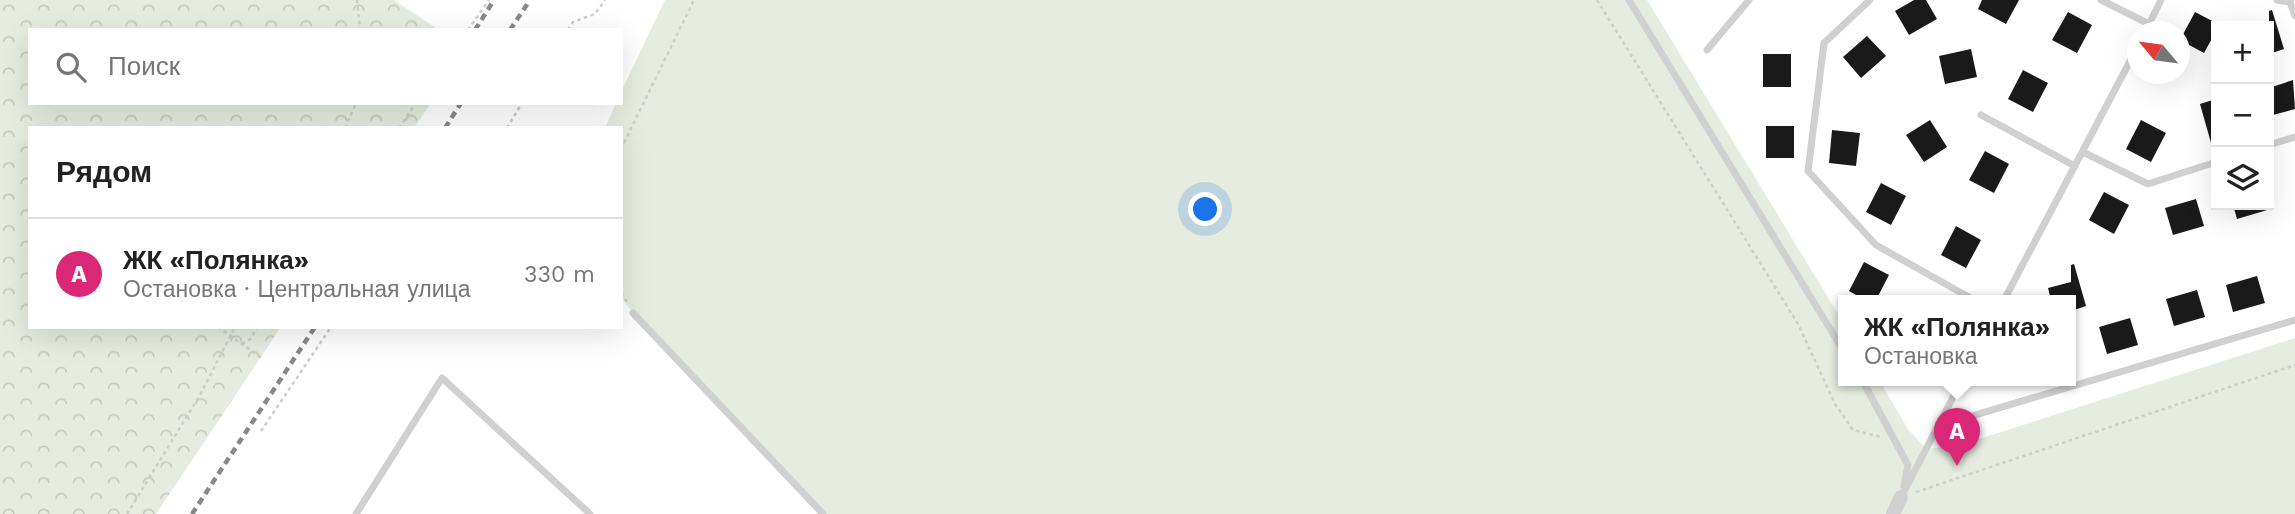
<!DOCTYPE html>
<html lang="ru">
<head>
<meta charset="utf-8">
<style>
  :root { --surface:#fff; --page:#f2f2f2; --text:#222; --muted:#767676; --line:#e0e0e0; --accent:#db2777 }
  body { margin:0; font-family:"Work Sans",sans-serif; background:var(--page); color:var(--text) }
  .controls { position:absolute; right:21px; top:21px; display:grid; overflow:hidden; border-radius:0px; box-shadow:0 7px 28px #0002 }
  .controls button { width:63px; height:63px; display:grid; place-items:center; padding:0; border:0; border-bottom:2px solid var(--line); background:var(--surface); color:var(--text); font:35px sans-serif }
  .compass { position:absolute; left:2127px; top:21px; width:63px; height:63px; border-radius:50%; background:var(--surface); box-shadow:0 7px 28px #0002; rotate:299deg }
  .you { position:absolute; left:1206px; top:210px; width:24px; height:24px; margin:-18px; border:5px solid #fff; border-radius:50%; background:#1a73e8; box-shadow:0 0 0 10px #1a73e833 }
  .badge { display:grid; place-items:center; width:46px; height:46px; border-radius:50%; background:var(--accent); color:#fff; font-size:23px; font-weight:700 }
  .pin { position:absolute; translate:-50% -58px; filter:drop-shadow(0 2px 4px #0008) }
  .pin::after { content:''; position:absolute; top:37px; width:24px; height:21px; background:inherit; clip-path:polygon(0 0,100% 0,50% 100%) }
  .popup { position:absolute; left:1838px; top:295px; width:238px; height:91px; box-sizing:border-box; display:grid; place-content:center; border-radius:0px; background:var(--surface); filter:drop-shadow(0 2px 5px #0005); font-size:23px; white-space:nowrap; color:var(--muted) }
  .popup b { font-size:26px; color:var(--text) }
  .popup::after { content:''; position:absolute; left:50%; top:100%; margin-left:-14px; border:14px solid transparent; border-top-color:var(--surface) }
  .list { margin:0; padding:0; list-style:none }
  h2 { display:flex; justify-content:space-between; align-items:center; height:91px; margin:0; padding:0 28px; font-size:30px }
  h2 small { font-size:23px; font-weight:400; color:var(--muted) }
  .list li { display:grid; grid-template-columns:46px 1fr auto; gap:21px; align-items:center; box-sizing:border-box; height:112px; padding:0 28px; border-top:2px solid var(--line) }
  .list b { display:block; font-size:26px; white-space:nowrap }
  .list p { margin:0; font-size:23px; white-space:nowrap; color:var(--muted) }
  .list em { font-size:23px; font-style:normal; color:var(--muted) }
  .icon { flex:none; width:38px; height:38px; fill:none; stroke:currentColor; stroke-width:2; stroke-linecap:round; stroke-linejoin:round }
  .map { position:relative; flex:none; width:2295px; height:514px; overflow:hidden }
  .search { position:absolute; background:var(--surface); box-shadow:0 7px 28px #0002; left:28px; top:28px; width:595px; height:77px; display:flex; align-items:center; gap:18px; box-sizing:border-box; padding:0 24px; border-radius:0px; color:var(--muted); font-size:26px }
  .panel { position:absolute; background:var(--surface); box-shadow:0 7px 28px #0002; left:28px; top:126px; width:595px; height:203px; border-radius:0px }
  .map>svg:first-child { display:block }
  .green { fill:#e6ecdf }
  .forest { fill:url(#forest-crowns) }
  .building { fill:#1a1a1a }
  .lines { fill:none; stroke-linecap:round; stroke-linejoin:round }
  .path { stroke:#cdcdcd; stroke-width:2.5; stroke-dasharray:3.5 3.5; stroke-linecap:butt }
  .lane { stroke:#d0d0d0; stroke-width:7 }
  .street { stroke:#d0d0d0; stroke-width:14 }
  .rail { stroke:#888; stroke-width:4.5; stroke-dasharray:7 5; stroke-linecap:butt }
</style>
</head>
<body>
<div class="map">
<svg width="2295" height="514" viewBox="0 0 2295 514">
  <defs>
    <pattern id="forest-crowns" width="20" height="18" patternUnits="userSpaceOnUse" patternTransform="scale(1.75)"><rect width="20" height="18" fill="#e6ecdf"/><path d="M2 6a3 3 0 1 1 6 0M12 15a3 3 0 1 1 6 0" fill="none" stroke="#c6cbc0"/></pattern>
  </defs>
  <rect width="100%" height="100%" fill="#fff"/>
  <!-- green -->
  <path class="green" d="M665,0H1647L1843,322V380H1879L1908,429L1926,449L1957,446L2295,338V514H823L633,313L621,297V128H605L616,103H621V92Z"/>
  <!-- forest -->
  <path class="forest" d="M0,0H394L439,30H30V103H431L414,128H30V327H281L156,514H0Z"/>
  <!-- building -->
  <path class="building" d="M1914,0H1926L1937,19L1909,35L1895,11Z
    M1982,0H2019L2006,24L1978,9Z
    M2272,10L2284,49L2269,54V11Z
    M2068,12L2092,25L2077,53L2052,40Z
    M2195,12L2220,25L2216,26V31L2204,53L2180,40Z
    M1867,36L1886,56L1861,78L1843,57Z
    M1971,49L1977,77L1945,84L1939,56Z
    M1763,54H1791V87H1763Z
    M2023,70L2048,83L2033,112L2008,99Z
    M2293,80L2295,109L2269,116V88Z
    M2216,99V149L2213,150L2200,104Z
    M1930,120L1947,147L1924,162L1906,135Z
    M2141,120L2166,133L2151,162L2126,149Z
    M1766,126H1794V158H1766Z
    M1832,130L1860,133L1856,166L1829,163Z
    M1985,151L2009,164L1994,193L1969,180Z
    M1881,183L1906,196L1891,225L1866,212Z
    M2104,192L2129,205L2114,234L2089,220Z
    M2196,199L2204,226L2173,235L2165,208Z
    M2233,205H2274V208L2237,219Z
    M1956,226L1981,240L1966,268L1941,255Z
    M1864,262L1889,275L1876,300H1865L1849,291Z
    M2074,264L2086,306L2071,311V300H2051L2048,288L2071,282V265Z
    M2257,276L2265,303L2233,312L2226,285Z
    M2197,290L2205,317L2174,326L2166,299Z
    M2130,318L2138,345L2107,354L2099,327Z"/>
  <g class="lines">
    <!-- path -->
    <path class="path" d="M357,0L360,30
      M1597,0L1798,324L1835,404L1853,430L1881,437
      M468,30L489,0
      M568,30L573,22L595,14L605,0
      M345,128L356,103
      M399,128L416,103
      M507,128L522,103
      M621,149L694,0
      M621,293L627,302
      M218,327L263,359
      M242,344L250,339L258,327
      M261,431L331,327
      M1916,492L2295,365
      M127,514L200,395L235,327"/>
    <!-- lane -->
    <path class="lane" d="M1629,0L1843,350
      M1870,0L1824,43L1808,171L1876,245L1974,300
      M2101,0L2149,24
      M2277,0L2290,2
      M2291,0L2290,2L2295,16
      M2145,32L2161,0
      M1707,50L1749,0
      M1981,115L2075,166
      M2269,145L2295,137
      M2083,152L2148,184L2216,162
      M2004,300L2138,46
      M633,313L823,514
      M1862,380L1908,465L1904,486
      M1938,426L2295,320
      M1901,497L1962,380
      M356,514L442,378L590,514"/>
    <!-- street -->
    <path class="street" d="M1893,514L1901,497"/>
    <!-- rail -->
    <path class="rail" d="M475,30L494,0
      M510,30L530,0
      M445,128L461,103
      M192,514L315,327"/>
  </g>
</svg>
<div class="controls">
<button>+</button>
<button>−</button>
<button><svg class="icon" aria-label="layers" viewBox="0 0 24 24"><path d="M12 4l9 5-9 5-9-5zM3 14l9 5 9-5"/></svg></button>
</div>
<svg class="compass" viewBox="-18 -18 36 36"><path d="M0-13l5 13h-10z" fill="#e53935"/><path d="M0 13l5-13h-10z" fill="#767676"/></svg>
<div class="you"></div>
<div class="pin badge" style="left:1957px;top:466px">A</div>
<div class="popup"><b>ЖК «Полянка»</b>Остановка</div>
<div class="search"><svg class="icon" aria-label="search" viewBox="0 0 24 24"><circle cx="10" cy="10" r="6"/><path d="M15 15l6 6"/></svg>Поиск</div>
<section class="panel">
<h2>Рядом<small></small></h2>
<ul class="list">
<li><span class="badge">A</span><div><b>ЖК «Полянка»</b><p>Остановка · Центральная улица</p></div><em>330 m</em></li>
</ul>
</section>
</div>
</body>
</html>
